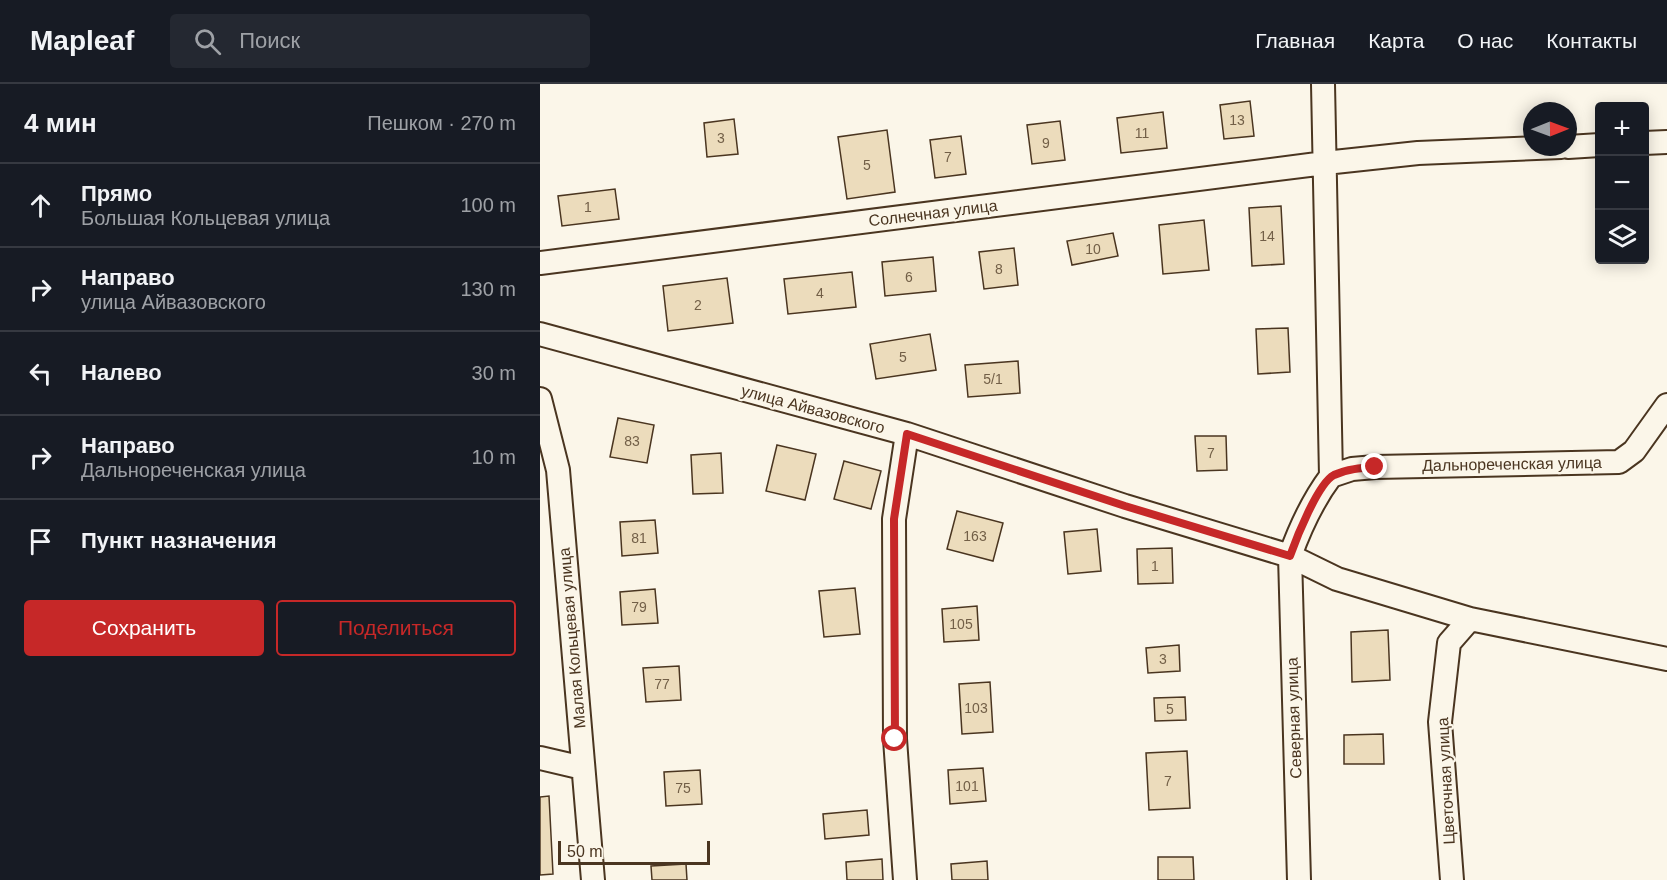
<!DOCTYPE html>
<html lang="ru">
<head>
<meta charset="utf-8">
<style>
  :root { --surface:#171b24; --page:#242831; --text:#f1f3f6; --muted:#9ea1a6; --line:#363941; --accent:#c62828 }
  body { margin:0; font-family:Helvetica,sans-serif; background:var(--page); color:var(--text) }
  .controls { position:absolute; right:18px; top:18px; display:grid; overflow:hidden; border-radius:6px; box-shadow:0 3px 15px #0003 }
  .controls button { width:54px; height:54px; display:grid; place-items:center; padding:0; border:0; border-bottom:2px solid var(--line); background:var(--surface); color:var(--text); font:30px sans-serif }
  .compass { position:absolute; left:983px; top:18px; width:54px; height:54px; border-radius:50%; background:var(--surface); box-shadow:0 3px 15px #0003; rotate:89deg }
  .scale { position:absolute; left:18px; bottom:15px; width:152px; box-sizing:border-box; padding-left:6px; border:3px solid #4a3520; border-top:0; font-size:16px; line-height:21px; white-space:nowrap; color:#4a3520; -webkit-text-stroke:4px #fbf6e9; paint-order:stroke }
  .stop { position:absolute; width:18px; height:18px; margin:-14px; border:4px solid #c62828; border-radius:50%; background:#fff }
  .stop.end { background:#c62828; border-color:#fff; box-shadow:0 2px 6px #0008 }
  .list { margin:0; padding:0; list-style:none }
  h2 { display:flex; justify-content:space-between; align-items:center; height:78px; margin:0; padding:0 24px; font-size:26px }
  h2 small { font-size:20px; font-weight:400; color:var(--muted) }
  .list li { display:grid; grid-template-columns:39px 1fr auto; gap:18px; align-items:center; box-sizing:border-box; height:84px; padding:0 24px; border-top:2px solid var(--line) }
  .list b { display:block; font-size:22px; white-space:nowrap }
  .list p { margin:0; font-size:20px; white-space:nowrap; color:var(--muted) }
  .list em { font-size:20px; font-style:normal; color:var(--muted) }
  .actions { display:flex; gap:12px; padding:18px 24px }
  .actions a { flex:1; padding:14px 0; border:2px solid var(--accent); border-radius:6px; text-align:center; font-size:21px; color:var(--accent) }
  .actions .main { background:var(--accent); color:#fff }
  .icon { flex:none; width:33px; height:33px; fill:none; stroke:currentColor; stroke-width:2; stroke-linecap:round; stroke-linejoin:round }
  .map { position:relative; flex:none; width:1127px; height:796px; overflow:hidden }
  header { display:flex; align-items:center; gap:36px; box-sizing:border-box; height:84px; padding:0 30px; background:var(--surface); border-bottom:2px solid var(--line) }
  header strong { font-size:28px }
  nav { display:flex; gap:33px; margin-inline-start:auto; font-size:21px }
  .search { width:420px; height:54px; background:var(--page); display:flex; align-items:center; gap:15px; box-sizing:border-box; padding:0 21px; border-radius:6px; color:var(--muted); font-size:22px }
  main { display:flex }
  aside { flex:1; background:var(--surface) }
  .map>svg:first-child { display:block }
  .building { fill:#ecdcbc; stroke:#4a3520; stroke-width:1.5 }
  .lines { fill:none; stroke-linecap:round; stroke-linejoin:round }
  .minor-casing { stroke:#4a3520; stroke-width:26 }
  .minor { stroke:#fbf6e9; stroke-width:22 }
  .route { stroke:#c62828; stroke-width:8 }
  .labels { text-anchor:middle; dominant-baseline:central; stroke-width:4.5; stroke-linejoin:round; paint-order:stroke }
  .number-label { font-size:14px; fill:#725f47 }
  .street-label { font-size:16px; fill:#4a3520; stroke:#fbf6e9 }
</style>
</head>
<body>
<header>
<strong>Mapleaf</strong>
<div class="search"><svg class="icon" aria-label="search" viewBox="0 0 24 24"><circle cx="10" cy="10" r="6"/><path d="M15 15l6 6"/></svg>Поиск</div>
<nav><a>Главная</a><a>Карта</a><a>О нас</a><a>Контакты</a></nav>
</header>
<main>
<aside>
<h2>4 мин<small>Пешком · 270 m</small></h2>
<ul class="list">
<li><svg class="icon" aria-label="ahead" viewBox="0 0 24 24"><path d="M12 20V5M6 11l6-6 6 6"/></svg><div><b>Прямо</b><p>Большая Кольцевая улица</p></div><em>100 m</em></li>
<li><svg class="icon" aria-label="right" viewBox="0 0 24 24"><path d="M7 20v-9h11M14 6l5 5-5 5"/></svg><div><b>Направо</b><p>улица Айвазовского</p></div><em>130 m</em></li>
<li><svg class="icon" aria-label="left" viewBox="0 0 24 24"><path d="M17 20v-9H6M10 6l-5 5 5 5"/></svg><div><b>Налево</b></div><em>30 m</em></li>
<li><svg class="icon" aria-label="right" viewBox="0 0 24 24"><path d="M7 20v-9h11M14 6l5 5-5 5"/></svg><div><b>Направо</b><p>Дальнореченская улица</p></div><em>10 m</em></li>
<li><svg class="icon" aria-label="arrive" viewBox="0 0 24 24"><path d="M6 21V4h12l-3 4 3 4H6"/></svg><div><b>Пункт назначения</b></div></li>
</ul>
<div class="actions"><a class="main">Сохранить</a><a>Поделиться</a></div>
</aside>
<div class="map">
<svg width="1127" height="796" viewBox="0 0 1127 796">
  <rect width="100%" height="100%" fill="#fbf6e9"/>
  <!-- building -->
  <path class="building" d="M710,17L714,52L684,55L680,21Z
    M623,28L627,64L581,69L577,34Z
    M194,35L198,70L167,73L164,39Z
    M520,37L525,76L492,80L487,41Z
    M347,46L355,108L307,115L298,53Z
    M421,52L426,90L395,94L390,56Z
    M75,105L79,135L22,142L18,112Z
    M741,122L744,180L712,182L709,124Z
    M664,136L669,186L623,190L619,141Z
    M573,149L578,172L532,181L527,157Z
    M474,164L478,201L444,205L439,168Z
    M393,173L396,207L345,212L342,178Z
    M312,188L316,223L248,230L244,195Z
    M187,194L193,239L128,247L123,202Z
    M748,244L750,288L718,290L716,245Z
    M390,250L396,286L336,295L330,260Z
    M478,277L480,309L428,313L425,281Z
    M78,334L114,341L107,379L70,373Z
    M655,352H686L687,386L657,387Z
    M237,361L276,370L265,416L226,407Z
    M181,369L183,409L153,410L151,371Z
    M304,377L341,387L331,425L294,415Z
    M417,427L463,439L453,477L407,465Z
    M115,436L118,469L82,472L80,438Z
    M557,445L561,487L528,490L524,448Z
    M632,464L633,499L598,500L597,465Z
    M315,504L320,550L284,553L279,507Z
    M115,505L118,539L82,541L80,508Z
    M437,522L439,556L404,558L402,525Z
    M848,546L850,596L812,598L811,548Z
    M639,561L640,587L608,589L606,564Z
    M139,582L141,616L106,618L103,584Z
    M450,598L453,648L422,650L419,600Z
    M645,613L646,636L615,637L614,614Z
    M843,650L844,680H804V651Z
    M647,667L650,724L609,726L606,669Z
    M443,684L446,717L410,720L408,686Z
    M160,686L162,720L126,722L124,688Z
    M9,712L13,790L0,791V713Z
    M327,726L329,751L285,755L283,730Z
    M618,773H653L654,796H618Z
    M342,775L343,796H307L306,778Z
    M447,777L448,796H412L411,780Z
    M146,780L147,796H112L111,782Z"/>
  <g class="lines">
    <defs>
      <path id="minor" d="M1104,59L1127,58
        M1028,63L1060,61
        M0,179L785,79L878,69L1021,63
        M0,250L367,350L585,422L750,472L797,495L930,535L1127,575
        M0,315L18,386L53,796
        M791,392L812,385L835,383L1079,378L1094,367L1127,321
        M0,674L43,684
        M365,796L355,655L354,435L367,350
        M759,796L750,472C760,444 773,416 791,392L783,0
        M912,796L900,638L909,559L930,535"/>
    </defs>
    <!-- minor casing -->
    <use href="#minor" class="minor-casing"/>
    <!-- minor -->
    <use href="#minor" class="minor"/>
  </g>
  <g class="lines">
    <!-- route -->
    <path class="route" d="M355,655L354,435L367,350L585,422L750,472C756,455 778,399 794,391C807,385 821,384 835,383"/>
  </g>
  <g class="labels">
    <!-- number labels -->
    <g class="number-label">
      <text x="697" y="36">13</text>
      <text x="602" y="49">11</text>
      <text x="181" y="54">3</text>
      <text x="506" y="59">9</text>
      <text x="408" y="73">7</text>
      <text x="327" y="81">5</text>
      <text x="48" y="123">1</text>
      <text x="727" y="152">14</text>
      <text x="553" y="165">10</text>
      <text x="459" y="185">8</text>
      <text x="369" y="193">6</text>
      <text x="280" y="209">4</text>
      <text x="158" y="221">2</text>
      <text x="363" y="273">5</text>
      <text x="453" y="295">5/1</text>
      <text x="92" y="357">83</text>
      <text x="671" y="369">7</text>
      <text x="435" y="452">163</text>
      <text x="99" y="454">81</text>
      <text x="615" y="482">1</text>
      <text x="99" y="523">79</text>
      <text x="421" y="540">105</text>
      <text x="623" y="575">3</text>
      <text x="122" y="600">77</text>
      <text x="436" y="624">103</text>
      <text x="630" y="625">5</text>
      <text x="628" y="697">7</text>
      <text x="427" y="702">101</text>
      <text x="143" y="704">75</text>
    </g>
    <!-- street labels -->
    <g class="street-label">
      <text transform="translate(393 129) rotate(-7)">Солнечная улица</text>
      <text transform="translate(273 325) rotate(15)">улица Айвазовского</text>
      <text transform="translate(972 380) rotate(-1)">Дальнореченская улица</text>
      <text transform="translate(32 554) rotate(-95)">Малая Кольцевая улица</text>
      <text transform="translate(754 634) rotate(-92)">Северная улица</text>
      <text transform="translate(906 697) rotate(-93)">Цветочная улица</text>
    </g>
  </g>
</svg>
<div class="controls">
<button>+</button>
<button>−</button>
<button><svg class="icon" aria-label="layers" viewBox="0 0 24 24"><path d="M12 4l9 5-9 5-9-5zM3 14l9 5 9-5"/></svg></button>
</div>
<svg class="compass" viewBox="-18 -18 36 36"><path d="M0-13l5 13h-10z" fill="#e53935"/><path d="M0 13l5-13h-10z" fill="#9ea1a6"/></svg>
<div class="scale">50 m</div>
<div class="stop" style="left:355px;top:655px"></div>
<div class="stop end" style="left:835px;top:383px"></div>
</div>
</main>
</body>
</html>
